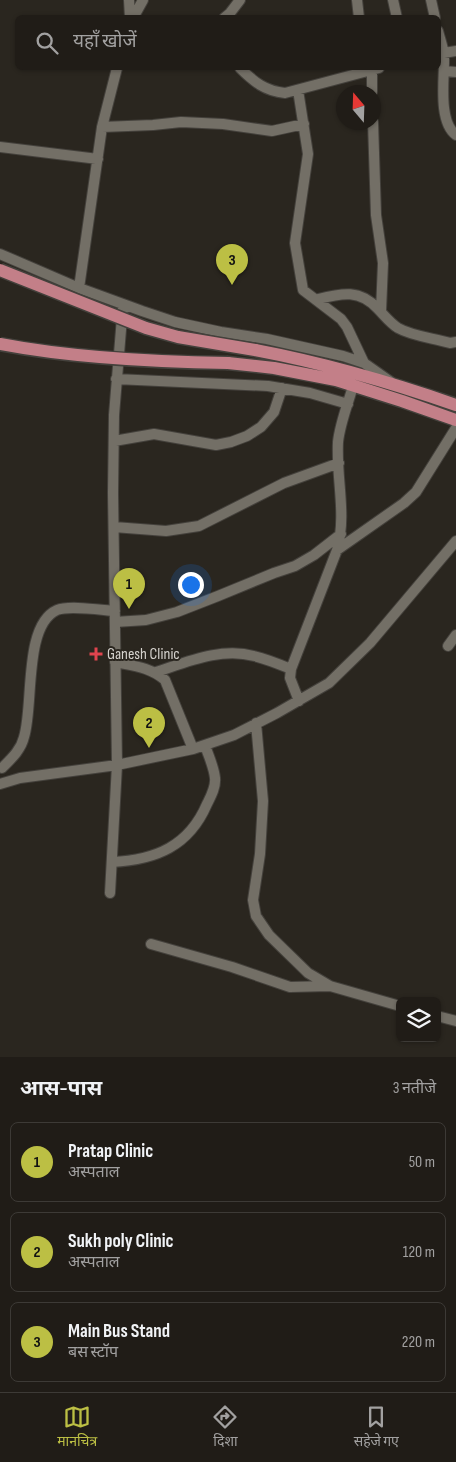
<!DOCTYPE html>
<html lang="hi">
<head>
<meta charset="utf-8">
<style>
  :root { --surface:#201c17; --page:#2d2924; --text:#f1f3f6; --muted:#a2a1a1; --line:#3d3a36; --accent:#bcbf44 }
  body { margin:0; font-family:"Sofia Sans Condensed","Noto Sans Devanagari",sans-serif; background:var(--page); color:var(--text) }
  .controls { position:absolute; right:15px; bottom:15px; display:grid; overflow:hidden; border-radius:8px; box-shadow:0 1px 4px #0004 }
  .controls button { width:45px; height:45px; display:grid; place-items:center; padding:0; border:0; border-bottom:1px solid var(--line); background:var(--surface); color:var(--text); font:25px sans-serif }
  .compass { position:absolute; left:336px; top:85px; width:45px; height:45px; border-radius:50%; background:var(--surface); box-shadow:0 1px 4px #0004; rotate:341deg }
  .you { position:absolute; left:190px; top:584px; width:18px; height:18px; margin:-12px; border:4px solid #fff; border-radius:50%; background:#1a73e8; box-shadow:0 0 0 8px #1a73e833 }
  .badge { display:grid; place-items:center; width:32px; height:32px; border-radius:50%; background:var(--accent); color:#111; font-size:16px; font-weight:700 }
  .pin { position:absolute; translate:-50% -41px; filter:drop-shadow(0 1px 2px #0008) }
  .pin::after { content:''; position:absolute; top:26px; width:18px; height:15px; background:inherit; clip-path:polygon(0 0,100% 0,50% 100%) }
  .list { margin:0; padding:0; list-style:none }
  h2 { display:flex; justify-content:space-between; align-items:center; height:65px; margin:0; padding:0 20px; font-size:21px }
  h2 small { font-size:16px; font-weight:400; color:var(--muted) }
  .list li { display:grid; grid-template-columns:32px 1fr auto; gap:15px; align-items:center; box-sizing:border-box; height:80px; margin:0 10px 10px; padding:0 10px; border:1px solid var(--line); border-radius:8px }
  .list b { display:block; font-size:19px; white-space:nowrap }
  .list p { margin:0; font-size:16px; white-space:nowrap; color:var(--muted) }
  .list em { font-size:16px; font-style:normal; color:var(--muted) }
  .icon { flex:none; width:28px; height:28px; fill:none; stroke:currentColor; stroke-width:2; stroke-linecap:round; stroke-linejoin:round }
  .map { position:relative; flex:none; width:456px; height:1057px; overflow:hidden }
  .search { position:absolute; background:var(--surface); box-shadow:0 1px 4px #0004; left:15px; right:15px; top:15px; height:55px; display:flex; align-items:center; gap:12px; box-sizing:border-box; padding:0 18px; border-radius:8px; color:var(--muted); font-size:19px }
  .sheet { height:335px; background:var(--surface) }
  nav { display:flex; justify-content:space-around; align-items:center; box-sizing:border-box; height:70px; border-top:1px solid var(--line); background:var(--surface); font-size:14px; color:var(--muted) }
  nav a { display:grid; justify-items:center; gap:2px }
  nav .on { color:var(--accent) }
  .map>svg:first-child { display:block }
  .lines { fill:none; stroke-linecap:round; stroke-linejoin:round }
  .minor-casing { stroke:#44413c; stroke-width:12 }
  .major-casing { stroke:#44413c; stroke-width:15 }
  .minor { stroke:#736f66; stroke-width:10 }
  .major { stroke:#c37f88; stroke-width:12 }
  .major-bridge-casing { stroke:#44413c; stroke-width:15; stroke-linecap:butt }
  .major-bridge { stroke:#c37f88; stroke-width:12 }
  .health-dot { fill:#e0444e; stroke:#2a261f; stroke-width:2 }
  .labels { text-anchor:middle; dominant-baseline:central; stroke-width:4; stroke-linejoin:round; paint-order:stroke }
  .poi-label { font-size:16px; fill:#d4d1cc; stroke:#2a261f; text-anchor:start }
</style>
</head>
<body>
<div class="map">
<svg width="456" height="1057" viewBox="0 0 456 1057">
  <rect width="100%" height="100%" fill="#2a261f"/>
  <g class="lines">
    <defs>
      <path id="minor" d="M129,0L130,18
        M357,0L359,18
        M393,0L397,18
        M431,0L435,18
        M133,18L143,0
        M224,18L230,13L240,0
        M438,31C440,39 443,47 444,55C445,75 437,121 456,135
        M438,54L456,51
        M240,68C254,82 265,91 285,93L379,68
        M372,70V92
        M444,71L456,72
        M298,90L308,154L295,243L303,290L341,319L347,327L364,363
        M373,122L376,215L383,263L381,311
        M102,127L153,125L181,122L223,124L272,131L304,124
        M0,147L98,159
        M0,254L79,288L142,311L175,322L221,332L267,339L343,356L364,363L391,382
        M79,288L102,127L117,68
        M318,299C342,293 360,289 378,309C384,315 390,323 398,328C412,336 433,338 450,343L456,342
        M116,379L268,386L310,393L348,404
        M114,441L154,434L216,445L231,442L247,436L261,427L274,412L282,388
        M114,527L166,531L199,526L284,483L339,463
        M337,550L404,503L416,492L456,428
        M115,622L146,620L177,612L218,596L274,573L295,566L314,555L341,534
        M448,646L456,635
        M115,662C134,666 150,667 165,680L193,749
        M156,672C187,662 221,647 254,656C267,659 279,664 291,669
        M299,701L290,678L291,669L337,550C347,514 336,479 338,442C340,423 348,404 353,386
        M256,723L263,801L260,854L253,900L256,916L269,935L308,973L330,986L400,1006
        M2,768C11,759 21,750 24,737C34,706 23,625 57,610C69,605 101,610 115,611
        M0,784L20,778L117,765L193,749L234,735L277,713L329,683L370,643L456,541
        M112,862C156,860 189,846 207,804C211,796 216,787 215,778C214,767 208,755 205,745
        M110,893L117,765L113,493L114,415L123,305
        M151,944L232,967L290,987L330,986
        M437,1016L456,1021"/>
      <path id="major" d="M255,350C324,363 390,382 456,405
        M228,363L274,368L336,380L402,401L456,420"/>
    </defs>
    <!-- minor casing -->
    <use href="#minor" class="minor-casing"/>
    <!-- major casing -->
    <use href="#major" class="major-casing"/>
    <!-- minor -->
    <use href="#minor" class="minor"/>
    <!-- major -->
    <use href="#major" class="major"/>
    <defs>
      <path id="major-bridge" d="M0,270L146,328L178,337L255,350
        M0,344C73,358 154,362 228,363"/>
    </defs>
    <!-- major-bridge casing -->
    <use href="#major-bridge" class="major-bridge-casing"/>
    <!-- major-bridge -->
    <use href="#major-bridge" class="major-bridge"/>
  </g>
  <!-- markers -->
  <path class="health-dot" d="M93.5 646.5h5v5h5v5h-5v5h-5v-5h-5v-5h5z"/>
  <g class="labels">
    <!-- poi labels -->
    <g class="poi-label">
      <text x="107" y="654">Ganesh Clinic</text>
    </g>
  </g>
</svg>
<div class="controls">
<button><svg class="icon" aria-label="layers" viewBox="0 0 24 24"><path d="M12 4l9 5-9 5-9-5zM3 14l9 5 9-5"/></svg></button>
</div>
<svg class="compass" viewBox="-18 -18 36 36"><path d="M0-13l5 13h-10z" fill="#e53935"/><path d="M0 13l5-13h-10z" fill="#a2a1a1"/></svg>
<div class="you"></div>
<div class="pin badge" style="left:129px;top:609px">1</div>
<div class="pin badge" style="left:149px;top:748px">2</div>
<div class="pin badge" style="left:232px;top:285px">3</div>
<div class="search"><svg class="icon" aria-label="search" viewBox="0 0 24 24"><circle cx="10" cy="10" r="6"/><path d="M15 15l6 6"/></svg>यहाँ खोजें</div>
</div>
<section class="sheet">
<h2>आस-पास<small>3 नतीजे</small></h2>
<ul class="list">
<li><span class="badge">1</span><div><b>Pratap Clinic</b><p>अस्पताल</p></div><em>50 m</em></li>
<li><span class="badge">2</span><div><b>Sukh poly Clinic</b><p>अस्पताल</p></div><em>120 m</em></li>
<li><span class="badge">3</span><div><b>Main Bus Stand</b><p>बस स्टॉप</p></div><em>220 m</em></li>
</ul>
</section>
<nav>
<a class="on"><svg class="icon" aria-label="map" viewBox="0 0 24 24"><path d="M3 6l6-2 6 2 6-2v14l-6 2-6-2-6 2zM9 4v14M15 6v14"/></svg>मानचित्र</a>
<a><svg class="icon" aria-label="directions" viewBox="0 0 24 24"><path d="M12 3l9 9-9 9-9-9zM9 14v-3h6M13 9l2 2-2 2"/></svg>दिशा</a>
<a><svg class="icon" aria-label="saved" viewBox="0 0 24 24"><path d="M7 4h10v16l-5-4-5 4z"/></svg>सहेजे गए</a>
</nav>
</body>
</html>
